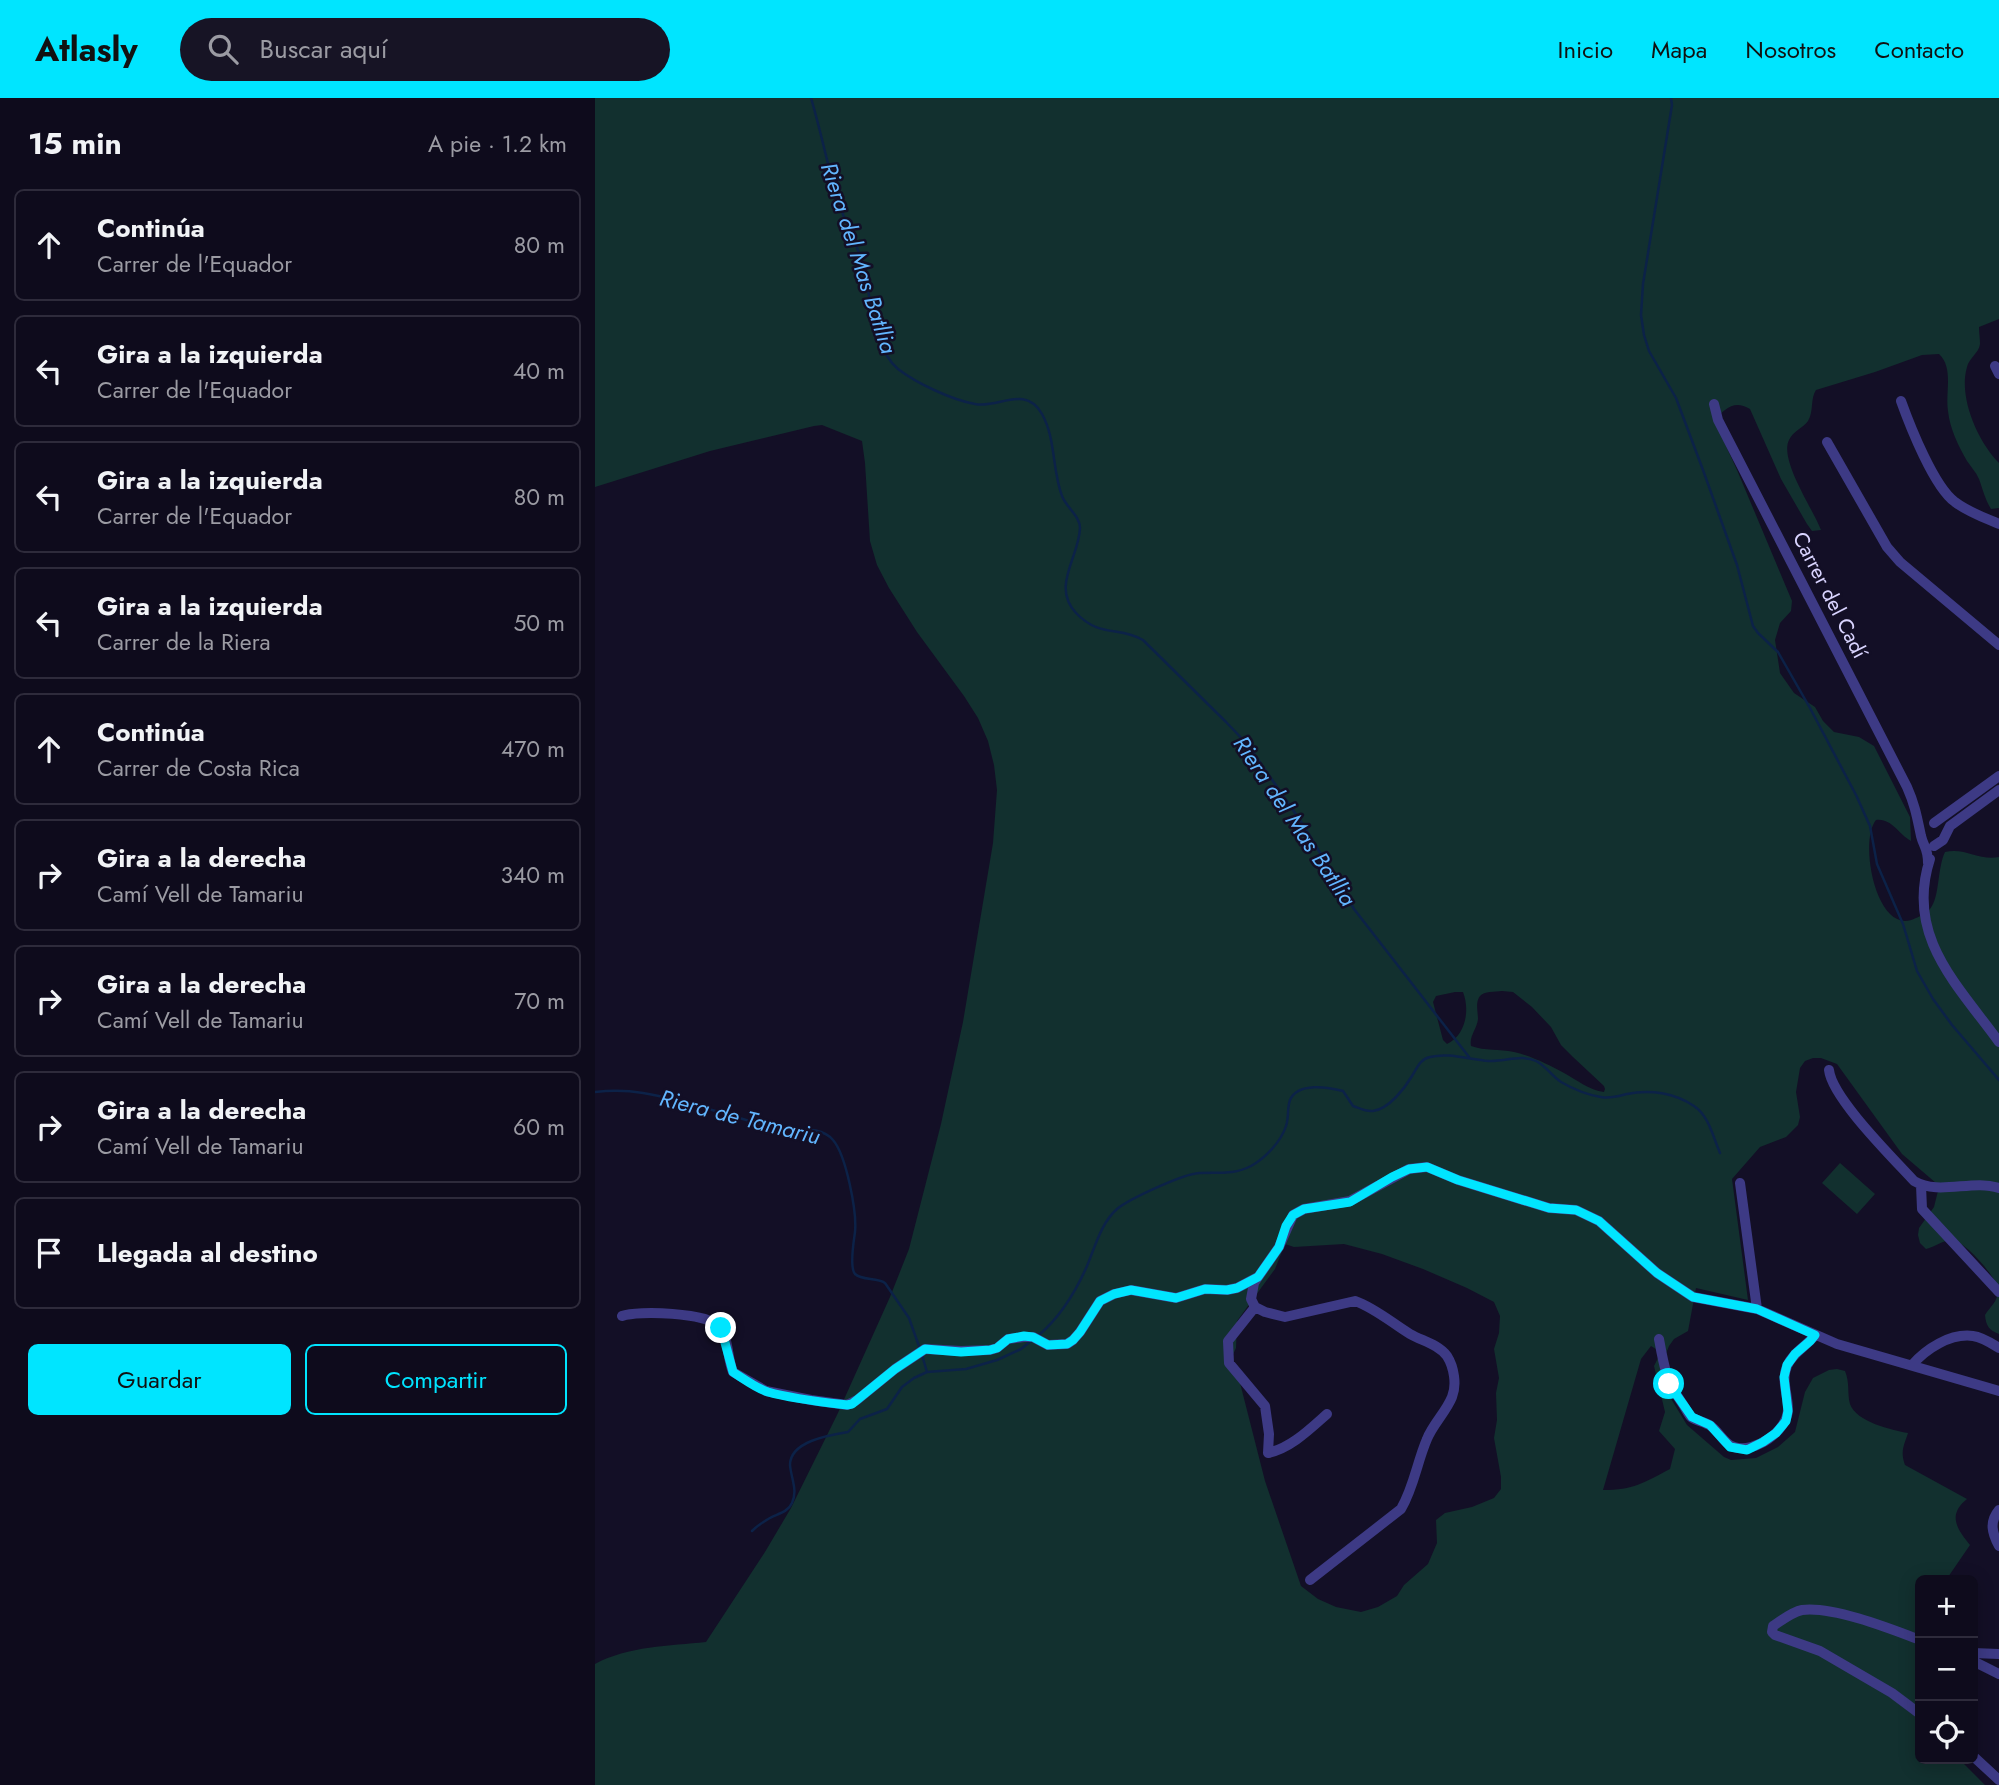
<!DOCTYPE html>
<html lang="es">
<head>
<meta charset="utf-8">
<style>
  :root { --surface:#0e0b1c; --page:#171425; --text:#f1f3f6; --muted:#9b9ba3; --line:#2e2b3b; --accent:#00e5ff }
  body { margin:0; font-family:Jost,sans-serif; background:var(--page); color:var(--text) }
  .controls { position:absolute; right:21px; bottom:21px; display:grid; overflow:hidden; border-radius:10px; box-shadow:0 4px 18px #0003 }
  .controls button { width:63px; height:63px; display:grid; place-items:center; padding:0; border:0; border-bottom:2px solid var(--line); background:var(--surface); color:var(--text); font:35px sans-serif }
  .stop { position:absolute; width:21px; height:21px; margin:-16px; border:5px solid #00e5ff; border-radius:50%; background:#fff }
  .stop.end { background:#00e5ff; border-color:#fff; box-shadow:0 2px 7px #0008 }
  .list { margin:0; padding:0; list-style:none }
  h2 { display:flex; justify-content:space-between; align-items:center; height:91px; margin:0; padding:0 28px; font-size:30px }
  h2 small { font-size:23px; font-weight:400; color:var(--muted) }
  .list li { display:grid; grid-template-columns:46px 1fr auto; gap:21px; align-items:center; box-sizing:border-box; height:112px; margin:0 14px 14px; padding:0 14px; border:2px solid var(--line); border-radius:10px }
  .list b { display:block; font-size:26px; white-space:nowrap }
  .list p { margin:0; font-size:23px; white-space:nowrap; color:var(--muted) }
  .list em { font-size:23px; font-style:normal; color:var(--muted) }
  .actions { display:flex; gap:14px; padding:21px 28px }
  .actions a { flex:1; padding:16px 0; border:2px solid var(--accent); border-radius:10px; text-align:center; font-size:24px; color:var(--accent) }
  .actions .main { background:var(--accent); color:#111 }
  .icon { flex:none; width:38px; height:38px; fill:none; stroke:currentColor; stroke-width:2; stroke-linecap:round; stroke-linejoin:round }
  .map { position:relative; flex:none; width:1404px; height:1687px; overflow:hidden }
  header { display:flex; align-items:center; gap:42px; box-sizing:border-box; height:98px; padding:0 35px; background:var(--accent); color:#111 }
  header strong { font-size:33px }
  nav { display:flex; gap:38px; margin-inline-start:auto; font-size:24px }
  .search { width:490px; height:63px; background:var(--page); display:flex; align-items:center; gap:18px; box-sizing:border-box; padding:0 24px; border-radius:38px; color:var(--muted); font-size:26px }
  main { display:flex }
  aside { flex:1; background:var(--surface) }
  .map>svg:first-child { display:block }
  .green { fill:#12302f; fill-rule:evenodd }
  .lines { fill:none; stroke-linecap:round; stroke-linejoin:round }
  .stream { stroke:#0c2248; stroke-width:2.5 }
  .minor { stroke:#3d3a85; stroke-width:10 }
  .route { stroke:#00e5ff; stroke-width:9 }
  .labels { text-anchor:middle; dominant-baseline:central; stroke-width:5; stroke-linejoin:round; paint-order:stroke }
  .street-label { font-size:21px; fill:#d9d4ff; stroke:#130f26 }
  .water-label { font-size:23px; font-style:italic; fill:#62b6ff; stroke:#130f26 }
</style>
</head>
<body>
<header>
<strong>Atlasly</strong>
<div class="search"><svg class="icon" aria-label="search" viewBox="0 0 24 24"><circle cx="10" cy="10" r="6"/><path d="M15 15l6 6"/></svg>Buscar aquí</div>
<nav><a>Inicio</a><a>Mapa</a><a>Nosotros</a><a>Contacto</a></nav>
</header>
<main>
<aside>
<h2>15 min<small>A pie · 1.2 km</small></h2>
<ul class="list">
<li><svg class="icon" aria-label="ahead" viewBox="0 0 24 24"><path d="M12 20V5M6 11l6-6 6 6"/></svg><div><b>Continúa</b><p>Carrer de l'Equador</p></div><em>80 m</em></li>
<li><svg class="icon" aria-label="left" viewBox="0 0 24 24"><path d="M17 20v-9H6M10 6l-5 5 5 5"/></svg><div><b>Gira a la izquierda</b><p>Carrer de l'Equador</p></div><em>40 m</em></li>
<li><svg class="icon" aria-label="left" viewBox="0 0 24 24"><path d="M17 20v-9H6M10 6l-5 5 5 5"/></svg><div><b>Gira a la izquierda</b><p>Carrer de l'Equador</p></div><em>80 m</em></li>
<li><svg class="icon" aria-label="left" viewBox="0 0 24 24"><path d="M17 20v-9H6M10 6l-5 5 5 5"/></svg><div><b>Gira a la izquierda</b><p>Carrer de la Riera</p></div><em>50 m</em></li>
<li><svg class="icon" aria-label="ahead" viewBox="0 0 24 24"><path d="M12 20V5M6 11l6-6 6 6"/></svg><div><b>Continúa</b><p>Carrer de Costa Rica</p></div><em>470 m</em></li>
<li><svg class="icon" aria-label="right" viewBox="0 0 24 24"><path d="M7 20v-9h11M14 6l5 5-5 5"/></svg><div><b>Gira a la derecha</b><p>Camí Vell de Tamariu</p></div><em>340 m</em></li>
<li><svg class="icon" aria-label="right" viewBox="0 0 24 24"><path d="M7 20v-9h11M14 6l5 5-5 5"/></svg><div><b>Gira a la derecha</b><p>Camí Vell de Tamariu</p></div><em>70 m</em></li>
<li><svg class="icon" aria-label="right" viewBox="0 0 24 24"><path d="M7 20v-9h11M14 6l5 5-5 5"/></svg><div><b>Gira a la derecha</b><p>Camí Vell de Tamariu</p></div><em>60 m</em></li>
<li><svg class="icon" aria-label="arrive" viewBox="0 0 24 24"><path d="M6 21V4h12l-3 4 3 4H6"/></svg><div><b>Llegada al destino</b></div></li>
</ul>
<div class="actions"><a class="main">Guardar</a><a>Compartir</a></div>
</aside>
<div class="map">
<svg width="1404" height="1687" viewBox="0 0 1404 1687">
  <rect width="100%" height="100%" fill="#130f26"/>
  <!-- green -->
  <path class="green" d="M0,0H1404V221L1384,229C1384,235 1385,240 1385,246C1384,255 1374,260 1372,269C1363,299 1383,344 1404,365V410L1396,411C1390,401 1388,392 1384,381C1381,374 1376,369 1372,363C1363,347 1355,331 1353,313C1350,294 1359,270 1344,256L1327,257L1280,274L1221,292C1215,301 1219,313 1213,323C1208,330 1198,333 1194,342C1184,362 1218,411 1226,432L1217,433L1212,426L1186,381L1155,311C1139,301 1130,311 1119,322L1142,372L1197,503L1196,513L1185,525L1180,542L1185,575L1199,595L1220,609L1228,623L1239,634L1264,639L1279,648L1315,719L1316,743C1303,736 1297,720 1281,722C1263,744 1282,841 1321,820C1326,818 1332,815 1335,811C1345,799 1342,771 1350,754C1370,749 1384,763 1404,759V1236C1394,1232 1391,1228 1390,1217C1395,1209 1403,1203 1403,1193C1404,1181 1369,1142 1357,1142C1348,1142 1340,1149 1331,1151L1325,1145L1323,1137L1324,1130L1339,1109L1343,1093L1341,1085L1307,1056L1242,966L1226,960H1218L1210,963L1205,970L1201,994L1205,1019L1203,1027L1191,1039L1165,1049L1137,1081L1153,1202L1101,1190L1093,1233L1079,1241L1074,1248L1065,1270L1067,1286L1092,1327L1129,1359L1136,1362L1161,1360L1183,1349L1200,1334L1210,1294L1218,1280L1234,1272L1242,1271L1250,1273C1255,1285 1252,1295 1255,1306C1261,1324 1297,1332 1313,1335C1309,1347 1305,1354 1310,1367L1372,1401C1352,1417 1362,1431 1375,1447L1351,1482H1325V1566L1322,1593L1325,1604V1661H1364L1390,1687H0V1566C33,1548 75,1548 111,1544L170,1454L196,1410L242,1317L295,1199L314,1151L346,1026L368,924L398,745L402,692L399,667L393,643L383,620L369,598L322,534L294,490L282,467L275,443L270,365L267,343L227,327L219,328L115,353L0,389ZM907,893L918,894L937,909L956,929L966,947L978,959L1009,988L1010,991L1009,994C994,992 982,982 969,975C954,967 937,958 919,954C904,951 890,953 876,948C874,938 882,931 883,921C883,914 880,904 885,898C889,893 900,894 907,893ZM860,894H868C875,912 871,937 852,946L848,942L838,904L841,898ZM690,1146L699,1149L749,1146L787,1156L828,1171L872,1190L899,1204L905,1218L904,1235L899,1251L904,1280L901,1295L902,1322L899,1340L906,1379V1391L899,1400L877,1409L850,1415L841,1422L842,1445L833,1466L809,1487L802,1498L783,1509L766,1514L741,1509L723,1501L706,1488L670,1383L643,1277L634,1265L641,1250L642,1223L680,1171ZM1056,1248L1066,1254L1059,1268L1070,1314L1064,1333L1080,1351L1075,1371C1048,1385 1039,1392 1008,1392L1046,1261Z
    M1245,1065L1280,1096L1262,1116L1227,1085Z"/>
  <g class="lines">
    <!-- stream -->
    <path class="stream" d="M216,0C226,34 233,69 243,103C250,125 262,145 268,167C276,198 277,249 303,271C321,285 357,302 380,306C403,311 430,286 447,316C461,341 457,372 467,398C471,409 485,418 485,430C484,460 456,488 481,515C505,540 524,528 548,542L631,624L653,647L707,725L759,811L874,959
      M1076,0L1077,7L1048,186L1046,217L1049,237L1054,253L1081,300L1108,372L1142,467L1158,528L1163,535L1183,554L1215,610L1261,697L1275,728L1282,766L1308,826L1322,873L1338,901L1357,927L1404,982
      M0,994C16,992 31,992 48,995C79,1000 110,1010 141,1019C156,1023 171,1029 187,1030C203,1032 226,1028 238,1042C251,1057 262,1113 260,1134C259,1142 254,1169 260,1176C267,1183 282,1179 290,1185L314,1220L325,1251
      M444,1237C465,1219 481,1193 492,1168C500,1149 506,1125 522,1111C534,1101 588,1076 604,1075C622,1074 639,1077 656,1068C670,1060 686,1044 691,1028C694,1020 692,1010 695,1002C703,984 733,989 748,993L758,1008C764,1010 771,1014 778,1013C794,1011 810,990 817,978C822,970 825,961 835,959C854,954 875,962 894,963C909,964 927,956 941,963C951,968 957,978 966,984C978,991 993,997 1006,999C1015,1001 1024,998 1032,996C1055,991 1080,995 1099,1008C1114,1018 1118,1039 1125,1055
      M327,1257L332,1274
      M157,1433C161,1429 165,1426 170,1423C179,1416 192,1416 197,1405C203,1392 196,1380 195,1367C195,1343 235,1337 253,1334L265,1321L292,1311L307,1289L319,1280L332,1274L371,1271L402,1262L426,1251L436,1243"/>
    <!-- minor -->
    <path class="minor" d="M1400,268L1404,276
      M1306,303C1315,328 1339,389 1360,404C1373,414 1390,420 1404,426
      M1119,306L1123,322L1312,689C1320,707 1322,719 1326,738C1329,750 1333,750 1333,765
      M1232,344L1292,449L1305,464L1404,547
      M1339,725L1404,678
      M1339,748L1348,742L1355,728L1404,692
      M1335,761C1310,838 1362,886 1404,944
      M1234,972C1237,1000 1298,1060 1319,1083C1344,1098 1377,1081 1404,1090
      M1145,1085L1162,1211
      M1326,1087L1327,1111L1404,1194
      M660,1209L656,1201L659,1185L684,1149L698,1117L709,1111L755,1103L814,1071L832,1069L863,1082L954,1110L981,1112L1004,1123L1062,1175L1098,1199L1162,1211L1242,1246L1404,1293
      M660,1209L670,1214L690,1219L760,1203C780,1210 797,1225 815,1236C827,1243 843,1246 852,1258C859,1269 862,1287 857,1299C851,1314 838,1326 832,1341C822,1364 819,1389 806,1411L715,1482
      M660,1209L633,1243L634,1265L670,1308L674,1336L673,1355C696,1350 715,1331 732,1316
      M27,1218C43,1212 113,1215 124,1228C134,1239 132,1260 138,1274L171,1293L216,1302L252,1307L262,1302L300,1271L330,1251L366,1253L395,1252L402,1250L413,1241L429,1239H438L453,1247L472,1246L478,1242L485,1234L505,1203L519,1196L536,1192L581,1200L610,1191L632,1192L642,1190L663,1179
      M1064,1241C1069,1269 1071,1282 1087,1305C1090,1309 1093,1316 1096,1319C1102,1323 1110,1324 1116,1328C1124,1334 1130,1347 1139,1349C1159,1356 1193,1333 1193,1311C1193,1297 1186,1282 1192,1268C1197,1255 1212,1248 1220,1237
      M1317,1267C1331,1251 1355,1235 1378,1238C1387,1239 1396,1245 1404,1250
      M1404,1412C1394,1424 1397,1435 1404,1448
      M1325,1542C1296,1531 1238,1508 1207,1512C1197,1514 1187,1522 1178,1528L1177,1534L1180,1537L1225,1553L1297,1595L1325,1616
      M1378,1555L1404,1556
      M1378,1563L1404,1576
      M1378,1658L1404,1682"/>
  </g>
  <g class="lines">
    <!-- route -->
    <path class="route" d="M126,1230L138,1274C149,1281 161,1290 173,1294C198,1301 226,1304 252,1307L257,1306L300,1271L330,1251L366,1254L395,1252L402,1250L413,1241L429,1238L438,1239L453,1247L472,1246L478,1242L485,1234L505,1203L519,1196L536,1192L581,1200L610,1191L632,1192L642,1190L663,1179L684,1149L691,1128L698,1117L709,1111L755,1104L797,1079L814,1071L832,1069L863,1082L954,1110L981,1112L1004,1123L1062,1175L1098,1199L1162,1211L1220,1237L1215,1243L1200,1256L1192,1267L1189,1279L1193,1313L1191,1323L1181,1335L1168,1344L1152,1352L1135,1349L1115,1327L1097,1319L1074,1286"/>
  </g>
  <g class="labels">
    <!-- street labels -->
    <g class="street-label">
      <text transform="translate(1235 497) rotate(63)">Carrer del Cadí</text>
    </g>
    <!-- water labels -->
    <g class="water-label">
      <text transform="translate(264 160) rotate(72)">Riera del Mas Batllia</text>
      <text transform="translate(700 723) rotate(56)">Riera del Mas Batllia</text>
      <text transform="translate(145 1019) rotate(14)">Riera de Tamariu</text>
    </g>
  </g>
</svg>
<div class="controls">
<button>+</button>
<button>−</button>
<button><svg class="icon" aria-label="locate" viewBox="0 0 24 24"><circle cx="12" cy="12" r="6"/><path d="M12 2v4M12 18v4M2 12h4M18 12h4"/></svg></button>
</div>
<div class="stop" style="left:1074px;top:1286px"></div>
<div class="stop end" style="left:126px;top:1230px"></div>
</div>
</main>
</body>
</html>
